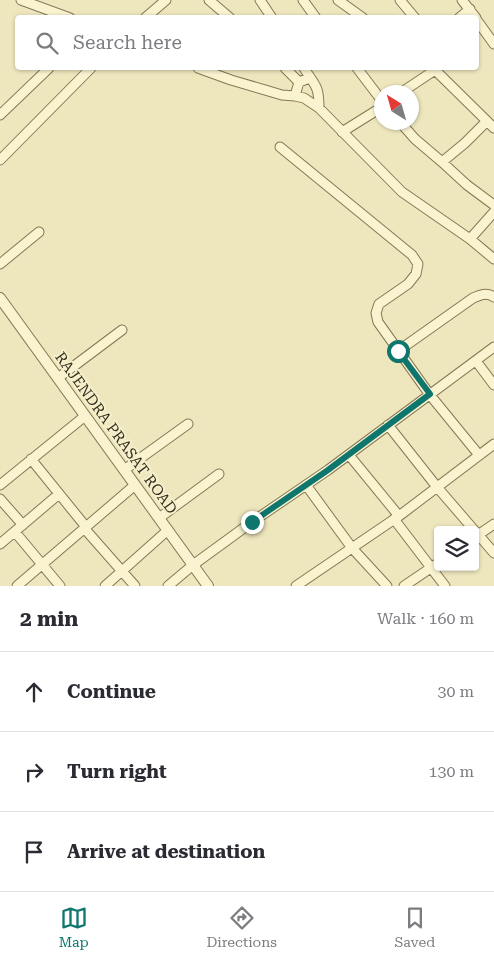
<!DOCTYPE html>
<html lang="en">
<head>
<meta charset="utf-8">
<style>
  :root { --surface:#fff; --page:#f7f7f7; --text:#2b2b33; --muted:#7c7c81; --line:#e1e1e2; --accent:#0f766e }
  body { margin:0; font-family:"Roboto Serif",serif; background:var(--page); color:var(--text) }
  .controls { position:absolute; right:15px; bottom:15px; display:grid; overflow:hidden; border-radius:5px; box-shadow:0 1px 4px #0004 }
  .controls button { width:45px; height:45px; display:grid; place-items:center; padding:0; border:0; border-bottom:1px solid var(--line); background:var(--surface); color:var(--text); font:25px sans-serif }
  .compass { position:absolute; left:374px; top:85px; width:45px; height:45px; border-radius:50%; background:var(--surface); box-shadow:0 1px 4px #0004; rotate:323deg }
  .stop { position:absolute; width:15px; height:15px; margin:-11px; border:4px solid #0f766e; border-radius:50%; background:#fff }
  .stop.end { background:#0f766e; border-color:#fff; box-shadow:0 1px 5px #0008 }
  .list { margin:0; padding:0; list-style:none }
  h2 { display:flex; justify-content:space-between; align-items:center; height:65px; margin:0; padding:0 20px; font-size:21px }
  h2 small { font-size:16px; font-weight:400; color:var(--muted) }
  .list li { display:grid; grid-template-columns:32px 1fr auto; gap:15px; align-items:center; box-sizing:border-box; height:80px; padding:0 20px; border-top:1px solid var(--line) }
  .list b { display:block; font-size:19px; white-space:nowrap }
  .list em { font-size:16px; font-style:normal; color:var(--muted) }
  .icon { flex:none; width:28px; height:28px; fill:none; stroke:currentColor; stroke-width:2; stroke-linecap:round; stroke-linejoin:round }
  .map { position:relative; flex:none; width:494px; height:586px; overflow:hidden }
  .search { position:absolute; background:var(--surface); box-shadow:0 1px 4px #0004; left:15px; right:15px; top:15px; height:55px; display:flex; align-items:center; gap:12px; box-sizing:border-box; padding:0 18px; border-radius:5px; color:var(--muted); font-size:19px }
  .sheet { height:305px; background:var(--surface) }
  nav { display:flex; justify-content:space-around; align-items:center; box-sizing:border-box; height:70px; border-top:1px solid var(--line); background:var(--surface); font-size:14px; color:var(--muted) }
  nav a { display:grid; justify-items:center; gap:2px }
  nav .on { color:var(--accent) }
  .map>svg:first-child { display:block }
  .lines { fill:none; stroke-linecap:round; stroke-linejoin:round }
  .minor-casing { stroke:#867756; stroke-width:11 }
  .tertiary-casing { stroke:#867756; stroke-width:12 }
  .minor { stroke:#f9f3d0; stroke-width:9 }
  .tertiary { stroke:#f9f3d0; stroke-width:10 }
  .route { stroke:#0f766e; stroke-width:6 }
  .labels { text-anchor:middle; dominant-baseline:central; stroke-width:4; stroke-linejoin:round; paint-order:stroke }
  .street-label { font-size:15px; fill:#352c1b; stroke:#f5f0cc }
</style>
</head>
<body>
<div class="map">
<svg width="494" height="586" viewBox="0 0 494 586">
  <rect width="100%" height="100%" fill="#eee7bd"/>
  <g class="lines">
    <defs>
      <path id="minor" d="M21,0L70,18
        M209,0L230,18
        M260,0L272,18
        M303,0L316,18
        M338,0L363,18
        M400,0L415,18
        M462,0L476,18
        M145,18L166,0
        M459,18L470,9
        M476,19L494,44
        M198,68L231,80L282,95L295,96L304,98L319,108L402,192L470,239L494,259
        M285,68L299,82
        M304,68C315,86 319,85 319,108
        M357,68L382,101
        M433,68L494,128
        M402,92L435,70
        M295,96L299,82L310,78
        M0,115L49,68
        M487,121L465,143L442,162L467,185L494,205
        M400,122L415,139L442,162
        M342,132L382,107
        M280,147L412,255L418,264L416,274L408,284L379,304L376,313L378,322L430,395L479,455
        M0,160L91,68
        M470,239L494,212
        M0,264L39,232
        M398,351L473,298C480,295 487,292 494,297
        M476,361L494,385
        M58,378L122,330
        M388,425L437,487L474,530
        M349,455L399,516
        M31,459L86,527
        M124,470L188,424
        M0,485L85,416
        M306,485L352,548L387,586
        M0,499L23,525
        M159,518L219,474
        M394,519L445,586
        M84,528L135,586
        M475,531L494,553
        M15,532L60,586
        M475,537L494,524
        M0,544L59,494
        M17,586L135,485
        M105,586L168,530
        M168,586L193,565L252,522L328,470L494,347
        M296,586L399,516L494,444
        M404,586L438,563"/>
      <path id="tertiary" d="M0,298L208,586"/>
    </defs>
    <!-- minor casing -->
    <use href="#minor" class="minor-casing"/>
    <!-- tertiary casing -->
    <use href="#tertiary" class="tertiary-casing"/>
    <!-- minor -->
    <use href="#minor" class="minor"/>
    <!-- tertiary -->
    <use href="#tertiary" class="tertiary"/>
  </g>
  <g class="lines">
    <!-- route -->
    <path class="route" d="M252,522L328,470L430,394L398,351"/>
  </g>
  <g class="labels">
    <!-- street labels -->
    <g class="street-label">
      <text transform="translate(116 433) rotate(54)">RAJENDRA PRASAT ROAD</text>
    </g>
  </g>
</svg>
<div class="controls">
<button><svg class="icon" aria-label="layers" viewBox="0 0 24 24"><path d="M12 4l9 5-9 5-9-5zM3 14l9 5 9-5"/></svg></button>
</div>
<svg class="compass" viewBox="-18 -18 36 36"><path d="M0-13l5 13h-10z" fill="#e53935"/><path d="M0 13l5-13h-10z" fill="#7c7c81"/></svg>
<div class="stop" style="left:398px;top:351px"></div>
<div class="stop end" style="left:252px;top:522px"></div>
<div class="search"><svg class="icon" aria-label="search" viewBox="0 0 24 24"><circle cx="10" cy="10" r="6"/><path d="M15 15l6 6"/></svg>Search here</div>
</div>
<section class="sheet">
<h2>2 min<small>Walk · 160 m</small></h2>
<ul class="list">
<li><svg class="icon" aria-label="ahead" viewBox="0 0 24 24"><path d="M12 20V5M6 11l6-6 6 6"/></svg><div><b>Continue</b></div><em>30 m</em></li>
<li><svg class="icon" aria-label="right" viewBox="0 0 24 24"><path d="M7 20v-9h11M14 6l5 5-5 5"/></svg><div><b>Turn right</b></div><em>130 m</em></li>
<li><svg class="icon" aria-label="arrive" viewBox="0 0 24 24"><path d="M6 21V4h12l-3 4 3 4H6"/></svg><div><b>Arrive at destination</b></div></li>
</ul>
</section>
<nav>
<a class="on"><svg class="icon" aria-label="map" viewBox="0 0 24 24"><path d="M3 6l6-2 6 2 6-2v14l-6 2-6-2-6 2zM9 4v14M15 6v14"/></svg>Map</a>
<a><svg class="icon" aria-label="directions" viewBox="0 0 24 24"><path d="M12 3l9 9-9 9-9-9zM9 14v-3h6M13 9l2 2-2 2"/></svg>Directions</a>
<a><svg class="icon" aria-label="saved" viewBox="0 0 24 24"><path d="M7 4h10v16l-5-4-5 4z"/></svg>Saved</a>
</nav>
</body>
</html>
